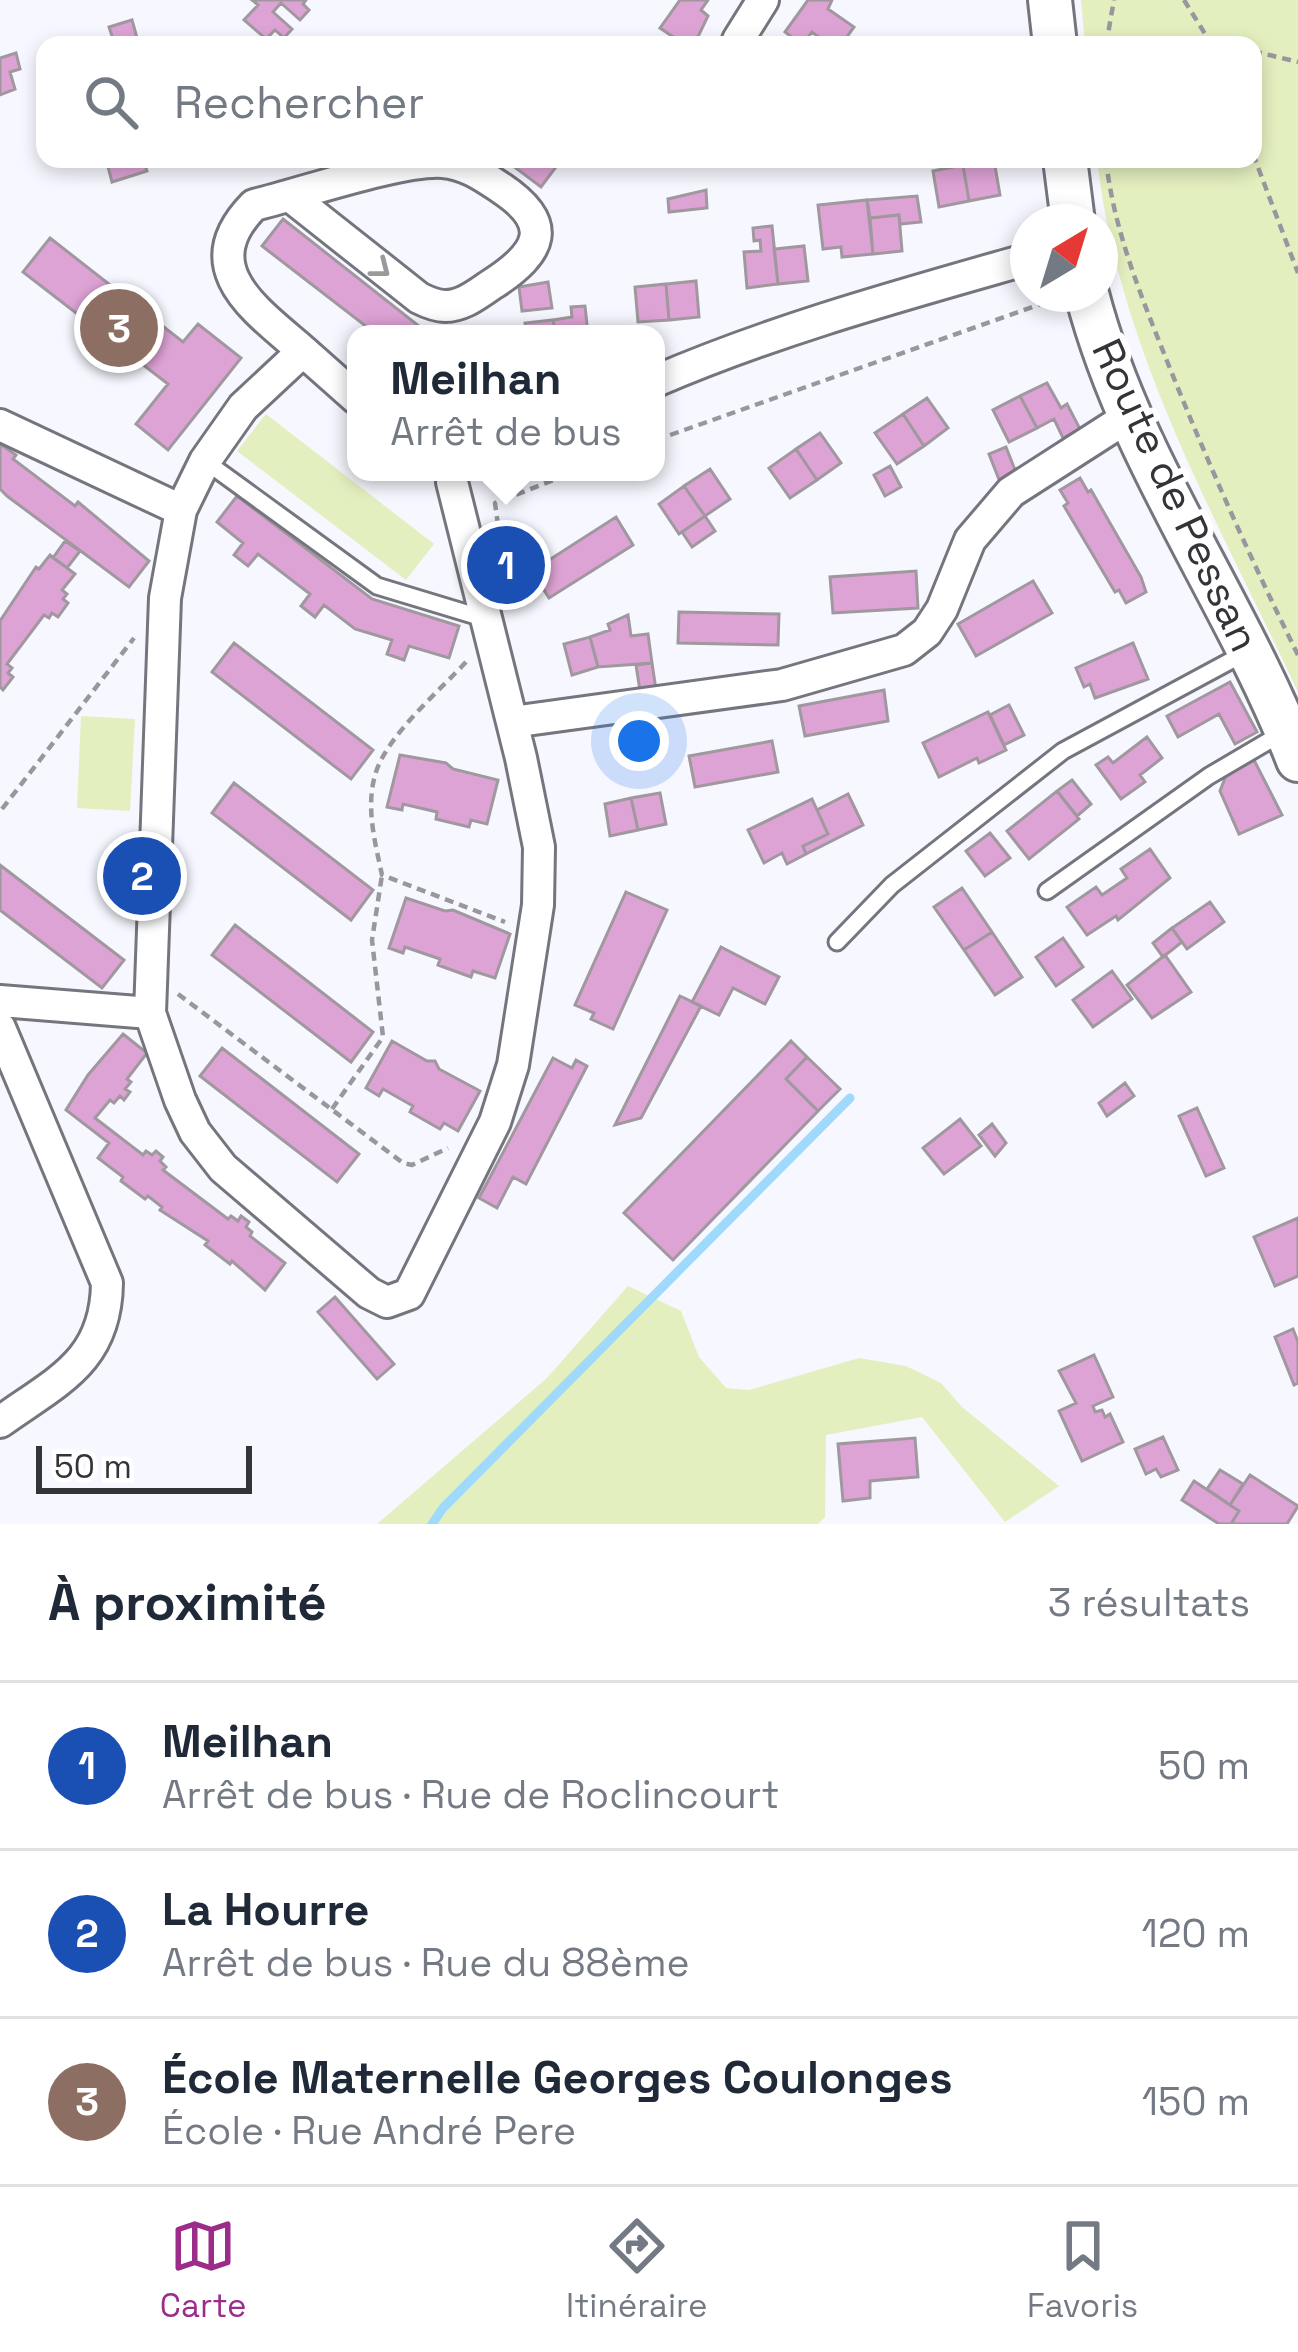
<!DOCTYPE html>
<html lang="fr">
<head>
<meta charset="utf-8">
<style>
  :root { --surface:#fff; --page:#f6f6f7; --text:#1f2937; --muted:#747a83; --line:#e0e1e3; --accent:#9b2c8a }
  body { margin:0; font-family:"Space Grotesk",sans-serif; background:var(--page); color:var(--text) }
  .compass { position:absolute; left:1010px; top:204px; width:108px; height:108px; border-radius:50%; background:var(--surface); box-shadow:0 6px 18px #0003; rotate:38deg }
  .scale { position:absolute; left:36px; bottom:30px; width:216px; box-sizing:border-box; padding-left:12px; border:6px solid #343438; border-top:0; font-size:33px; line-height:42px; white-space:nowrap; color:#343438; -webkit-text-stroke:9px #fff; paint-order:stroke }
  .you { position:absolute; left:639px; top:741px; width:42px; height:42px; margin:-30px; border:9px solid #fff; border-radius:50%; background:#1a73e8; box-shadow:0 0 0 18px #1a73e833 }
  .badge { display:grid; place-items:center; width:78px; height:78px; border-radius:50%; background:var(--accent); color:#fff; font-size:39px; font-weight:700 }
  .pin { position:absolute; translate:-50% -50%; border:6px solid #fff; box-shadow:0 3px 12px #0006 }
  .popup { position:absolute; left:347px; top:325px; width:318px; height:156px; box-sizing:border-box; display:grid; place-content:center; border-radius:24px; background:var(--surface); filter:drop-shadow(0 3px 9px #0005); font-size:39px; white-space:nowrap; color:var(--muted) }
  .popup b { font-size:45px; color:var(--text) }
  .popup::after { content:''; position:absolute; left:50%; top:100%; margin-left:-24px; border:24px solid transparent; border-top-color:var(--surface) }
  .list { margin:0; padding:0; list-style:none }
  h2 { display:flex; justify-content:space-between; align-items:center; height:156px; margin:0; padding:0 48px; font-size:51px }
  h2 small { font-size:39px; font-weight:400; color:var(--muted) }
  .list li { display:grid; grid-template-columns:78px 1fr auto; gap:36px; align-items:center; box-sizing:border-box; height:168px; padding:0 48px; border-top:3px solid var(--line) }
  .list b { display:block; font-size:45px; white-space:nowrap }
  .list p { margin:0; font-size:39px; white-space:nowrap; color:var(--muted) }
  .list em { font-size:39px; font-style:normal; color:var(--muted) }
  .icon { flex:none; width:66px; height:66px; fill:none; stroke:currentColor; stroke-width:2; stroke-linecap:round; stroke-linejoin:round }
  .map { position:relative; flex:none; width:1298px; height:1524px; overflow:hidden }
  .search { position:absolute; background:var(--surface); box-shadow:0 6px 18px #0003; left:36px; right:36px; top:36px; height:132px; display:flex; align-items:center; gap:30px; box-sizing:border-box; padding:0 42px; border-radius:24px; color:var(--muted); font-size:45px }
  .sheet { height:660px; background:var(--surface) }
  nav { display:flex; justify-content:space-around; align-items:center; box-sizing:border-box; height:168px; border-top:3px solid var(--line); background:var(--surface); font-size:33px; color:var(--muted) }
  nav a { display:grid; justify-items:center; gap:6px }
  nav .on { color:var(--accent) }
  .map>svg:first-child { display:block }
  .green { fill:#e4efbf }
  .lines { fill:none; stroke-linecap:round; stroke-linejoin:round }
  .stream { stroke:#9fd9fb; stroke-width:9 }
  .building { fill:#dea3d5; stroke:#a0989e; stroke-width:3 }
  .lane-casing { stroke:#75757e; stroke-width:21 }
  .street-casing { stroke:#75757e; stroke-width:36 }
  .secondary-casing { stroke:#75757e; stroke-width:48 }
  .path { stroke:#97979d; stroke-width:4.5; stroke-dasharray:9 6; stroke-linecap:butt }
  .lane { stroke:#fff; stroke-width:15 }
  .street { stroke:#fff; stroke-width:30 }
  .secondary { stroke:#fff; stroke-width:42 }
  .oneway { stroke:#9a9a9c }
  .labels { text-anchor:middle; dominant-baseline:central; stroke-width:12; stroke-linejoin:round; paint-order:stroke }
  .street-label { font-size:42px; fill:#343438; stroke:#fff }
</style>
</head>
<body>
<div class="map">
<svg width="1298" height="1524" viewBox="0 0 1298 1524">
  <rect width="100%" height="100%" fill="#f7f7ff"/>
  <!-- green -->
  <path class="green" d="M1081,0H1298V692C1218,521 1118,350 1097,159H1253V45H1085Z
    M266,414L434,544L406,580L237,451Z
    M81,716L135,719L130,811L77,808Z
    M628,1286L681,1311L699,1357L726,1388L749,1390L859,1358L906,1366L941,1383L962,1407L1059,1486L1005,1522L922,1417L826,1435L825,1517L818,1524H377L547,1378Z"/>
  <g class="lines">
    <!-- stream -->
    <path class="stream" d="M432,1524L443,1508L850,1098"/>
  </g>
  <!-- building -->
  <path class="building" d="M252,0H306L303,4L309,10L300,20L281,3L273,12L292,29L284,38L275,30L266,39L244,20L258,5Z
    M680,0H708L701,10L708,16L694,45H685L660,28Z
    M808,0H832L828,9L854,27L841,45H829L812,32L802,45L785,32Z
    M132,20L139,45H115L109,27Z
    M16,53L20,69L10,72L15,89L0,95V58Z
    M106,159H143L147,171L112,182Z
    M504,159H562L541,187Z
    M994,160L1000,195L969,201L963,165Z
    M963,165L969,201L939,207L933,171Z
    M706,190L707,208L669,212L668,199Z
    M917,196L921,222L900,224L899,215L870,218L867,200Z
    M867,200L873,254L842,257L841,247L823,249L818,205Z
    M899,215L902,251L873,254L870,218Z
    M283,219L429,334H376L262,246Z
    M772,226L778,284L747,288L744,252L761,251L760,240L754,241L753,228Z
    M50,238L183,342L198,324L241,358L168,450L136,424L168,384L23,272Z
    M804,246L808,281L778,284L774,249Z
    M696,281L699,317L669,320L666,284Z
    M548,282L552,308L522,311L519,287Z
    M666,284L669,320L638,322L635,287Z
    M585,306L588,334H556L553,320L572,317L571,307Z
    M553,320L556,334H527L525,323Z
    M1047,383L1061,408L1067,404L1080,429L1063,438L1054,419L1037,428L1020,396Z
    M1020,396L1037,428L1009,442L993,410Z
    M927,398L948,428L924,446L903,414Z
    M903,414L924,446L897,464L875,433Z
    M820,433L841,463L817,480L796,449Z
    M0,444L16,455L13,459L75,506L78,502L149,561L129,587L7,496L0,489Z
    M1006,447L1017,475L1000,482L989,454Z
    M796,449L817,480L790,498L769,468Z
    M890,466L901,487L885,496L874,475Z
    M710,469L730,499L705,516L684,486Z
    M1080,478L1088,492L1091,490L1141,577L1146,592L1126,603L1119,590L1115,592L1064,506L1068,503L1060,490Z
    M684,486L705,516L679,534L659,504Z
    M237,496L372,599L459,626L449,658L409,646L404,660L387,654L392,640L355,629L324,605L315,617L301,606L310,594L258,554L248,566L234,555L243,543L217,522Z
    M705,516L715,531L692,547L682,532Z
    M616,517L633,545L549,598L532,571Z
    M65,541L80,551L67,568L53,558Z
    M50,555L75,574L62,590L67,594L63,599L68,603L58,617L52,613L49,618L44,615L7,664L12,668L8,673L13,677L3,690L0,687V621L36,567L39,569Z
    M916,571L918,608L833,613L830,577Z
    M1033,581L1052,613L976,656L958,624Z
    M679,612L779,614L778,645L678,643Z
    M628,615L631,636L648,634L652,663L598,667L590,637L610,630L608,624Z
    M590,637L598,667L572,675L564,644Z
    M234,643L373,750L351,779L212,672Z
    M1133,643L1148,679L1095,698L1090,684L1084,687L1076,668Z
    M652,663L656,690L640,691L636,665Z
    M1230,682L1257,732L1235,744L1219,714L1178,737L1167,716Z
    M884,690L888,721L805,736L799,706Z
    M1009,705L1024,735L1004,745L990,715Z
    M988,712L1006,750L979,763L977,758L939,777L923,743Z
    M1147,737L1162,758L1140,775L1145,782L1121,799L1096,765L1108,757L1113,763Z
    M772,741L778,772L695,787L689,756Z
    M400,755L446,763L453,769L498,780L487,824L471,820L469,827L436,819L437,812L403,804L402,810L387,807Z
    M1254,760L1282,815L1239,834L1220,791L1227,773Z
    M1072,780L1091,804L1077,816L1057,791Z
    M234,783L373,890L351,920L212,813Z
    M1057,791L1079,819L1029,859L1007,831Z
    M660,793L666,824L638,830L631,798Z
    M848,794L863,825L806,854L803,846L828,834L817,810Z
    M631,798L638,830L610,836L605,804Z
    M812,799L828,834L803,846L806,854L787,864L782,853L764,863L748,830Z
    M990,833L1010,858L985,876L966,851Z
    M1150,849L1170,878L1118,920L1116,916L1087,935L1067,907L1096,887L1102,895L1127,878L1121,869Z
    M0,865L124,960L102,988L0,910Z
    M962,888L992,932L964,950L934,907Z
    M626,892L667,910L613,1029L591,1019L594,1013L575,1005Z
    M406,898L445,911L453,910L510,934L495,978L473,971L471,977L438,965L440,959L405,947L403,953L389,948Z
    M1210,902L1224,922L1187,949L1172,928Z
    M235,925L373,1032L351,1062L212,955Z
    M1172,928L1182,942L1163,957L1153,943Z
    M992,932L1022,977L995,995L964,950Z
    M1063,938L1083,967L1056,986L1036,957Z
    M721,947L779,977L765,1004L733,988L719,1015L692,1002Z
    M1165,955L1191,992L1152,1018L1127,985Z
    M1112,971L1132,999L1093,1027L1073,1000Z
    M680,996L701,1006L641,1118L615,1125Z
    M123,1034L147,1053L127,1079L131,1082L125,1089L130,1092L124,1100L120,1096L114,1103L110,1100L95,1118L143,1155L146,1151L152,1155L156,1151L163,1157L160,1161L166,1167L163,1170L228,1219L231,1216L238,1221L241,1216L249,1222L246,1227L252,1232L250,1236L285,1263L265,1290L232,1261L230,1264L205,1245L208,1241L160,1210L162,1207L148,1196L145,1199L121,1181L123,1177L98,1158L109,1143L66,1110L88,1075Z
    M392,1041L427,1061H435L439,1069L480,1091L458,1131L444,1123L440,1129L410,1112L413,1106L383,1089L379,1096L366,1088Z
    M791,1041L807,1057L786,1079L818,1111L673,1260L624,1213Z
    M222,1048L359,1154L337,1182L200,1076Z
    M807,1057L840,1089L818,1111L786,1079Z
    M553,1058L572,1068L576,1060L587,1066L526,1184L513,1177L497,1208L479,1198Z
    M1125,1083L1134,1096L1107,1116L1099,1103Z
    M1197,1108L1224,1168L1206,1176L1179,1116Z
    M960,1119L981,1146L944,1174L923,1148Z
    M992,1124L1006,1143L995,1156L979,1135Z
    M1298,1218V1276L1275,1286L1254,1237Z
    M335,1297L394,1364L377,1379L318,1312Z
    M1293,1329L1298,1342V1383L1294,1385L1275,1337Z
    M1094,1355L1113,1397L1093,1406L1095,1412L1102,1410L1105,1417L1110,1414L1123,1442L1082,1461L1059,1411L1076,1403L1059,1371Z
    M1163,1437L1178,1470L1161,1477L1156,1469L1146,1474L1135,1449Z
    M915,1438L918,1477L870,1481V1498L843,1501L838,1444Z
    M1220,1470L1243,1484L1230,1505L1207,1489Z
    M1250,1475L1298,1506L1287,1524H1231L1239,1511L1230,1505Z
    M1194,1481L1239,1511L1231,1524H1219L1182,1500Z"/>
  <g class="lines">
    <defs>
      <path id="lane" d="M205,461L377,586L486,619
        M1047,891L1209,776L1284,732
        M837,942L892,885L1063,751L1245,653"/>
      <path id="street" d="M738,40L763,0
        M290,196L419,298C427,302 436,306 445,306C464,306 478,293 494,283C541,252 555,224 501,188C483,176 466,164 443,162C401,159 300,194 254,205C192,268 256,310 303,351
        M656,381C777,329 902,295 1028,259
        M356,398L303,351L243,407L205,461L181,510L165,598L150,1013L180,1100L195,1132L223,1168L369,1293L387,1302L409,1294L495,1122L513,1065L538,905L539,847L521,758L452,482
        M0,425L181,510
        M512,722L782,685L904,650L927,632L942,609L970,540L1011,492L1131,415
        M0,1001L150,1013
        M0,1028L107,1283C106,1362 57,1381 0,1422"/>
      <path id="secondary" d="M1050,0L1055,45
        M1065,159L1073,222
        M1087,294C1130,460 1237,602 1298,760"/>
    </defs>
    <!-- lane casing -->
    <use href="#lane" class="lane-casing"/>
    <!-- street casing -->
    <use href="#street" class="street-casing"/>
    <!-- secondary casing -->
    <use href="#secondary" class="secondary-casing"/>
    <!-- path -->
    <path class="path" d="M1184,0L1212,45
      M1106,45L1114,0
      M1253,51L1298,62
      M1253,154L1298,273
      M1106,159C1113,228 1141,296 1167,361C1207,461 1250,558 1298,655
      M656,440L1052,300
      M498,525L495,503L574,472
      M466,662C439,691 388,735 376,772C365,806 375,842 382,875L505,922
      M2,809L134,638
      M178,994L403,1163L412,1165L448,1148
      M332,1109L383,1037L372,940L382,875"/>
    <!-- lane -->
    <use href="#lane" class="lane"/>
    <!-- street -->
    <use href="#street" class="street"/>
    <!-- secondary -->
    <use href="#secondary" class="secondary"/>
  </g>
  <!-- one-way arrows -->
  <defs><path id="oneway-chevron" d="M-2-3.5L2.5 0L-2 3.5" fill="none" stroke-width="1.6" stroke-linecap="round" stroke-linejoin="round" transform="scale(3)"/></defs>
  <use class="oneway" href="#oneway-chevron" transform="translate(381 269) rotate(38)"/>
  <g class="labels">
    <!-- street labels -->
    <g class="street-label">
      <text transform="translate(1176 495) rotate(65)">Route de Pessan</text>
    </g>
  </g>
</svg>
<svg class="compass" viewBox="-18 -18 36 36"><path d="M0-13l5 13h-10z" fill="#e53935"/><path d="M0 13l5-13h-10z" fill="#747a83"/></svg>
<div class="scale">50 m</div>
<div class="you"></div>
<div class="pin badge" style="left:506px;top:565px;background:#1a4fb4">1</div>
<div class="popup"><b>Meilhan</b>Arrêt de bus</div>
<div class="pin badge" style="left:142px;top:876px;background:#1a4fb4">2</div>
<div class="pin badge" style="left:119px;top:328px;background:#8d6e63">3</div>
<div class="search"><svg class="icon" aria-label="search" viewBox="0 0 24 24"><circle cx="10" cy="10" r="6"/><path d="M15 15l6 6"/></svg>Rechercher</div>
</div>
<section class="sheet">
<h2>À proximité<small>3 résultats</small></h2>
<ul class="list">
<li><span class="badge" style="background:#1a4fb4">1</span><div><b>Meilhan</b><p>Arrêt de bus · Rue de Roclincourt</p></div><em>50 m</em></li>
<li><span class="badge" style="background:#1a4fb4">2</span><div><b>La Hourre</b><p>Arrêt de bus · Rue du 88ème</p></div><em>120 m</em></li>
<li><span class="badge" style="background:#8d6e63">3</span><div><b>École Maternelle Georges Coulonges</b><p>École · Rue André Pere</p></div><em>150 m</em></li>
</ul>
</section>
<nav>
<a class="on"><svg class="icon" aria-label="map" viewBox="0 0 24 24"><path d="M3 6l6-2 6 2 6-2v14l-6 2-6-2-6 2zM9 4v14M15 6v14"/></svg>Carte</a>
<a><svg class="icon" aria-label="directions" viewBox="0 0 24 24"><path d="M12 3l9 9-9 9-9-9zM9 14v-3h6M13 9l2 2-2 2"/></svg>Itinéraire</a>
<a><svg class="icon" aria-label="saved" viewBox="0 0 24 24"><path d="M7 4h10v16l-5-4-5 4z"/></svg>Favoris</a>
</nav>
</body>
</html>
